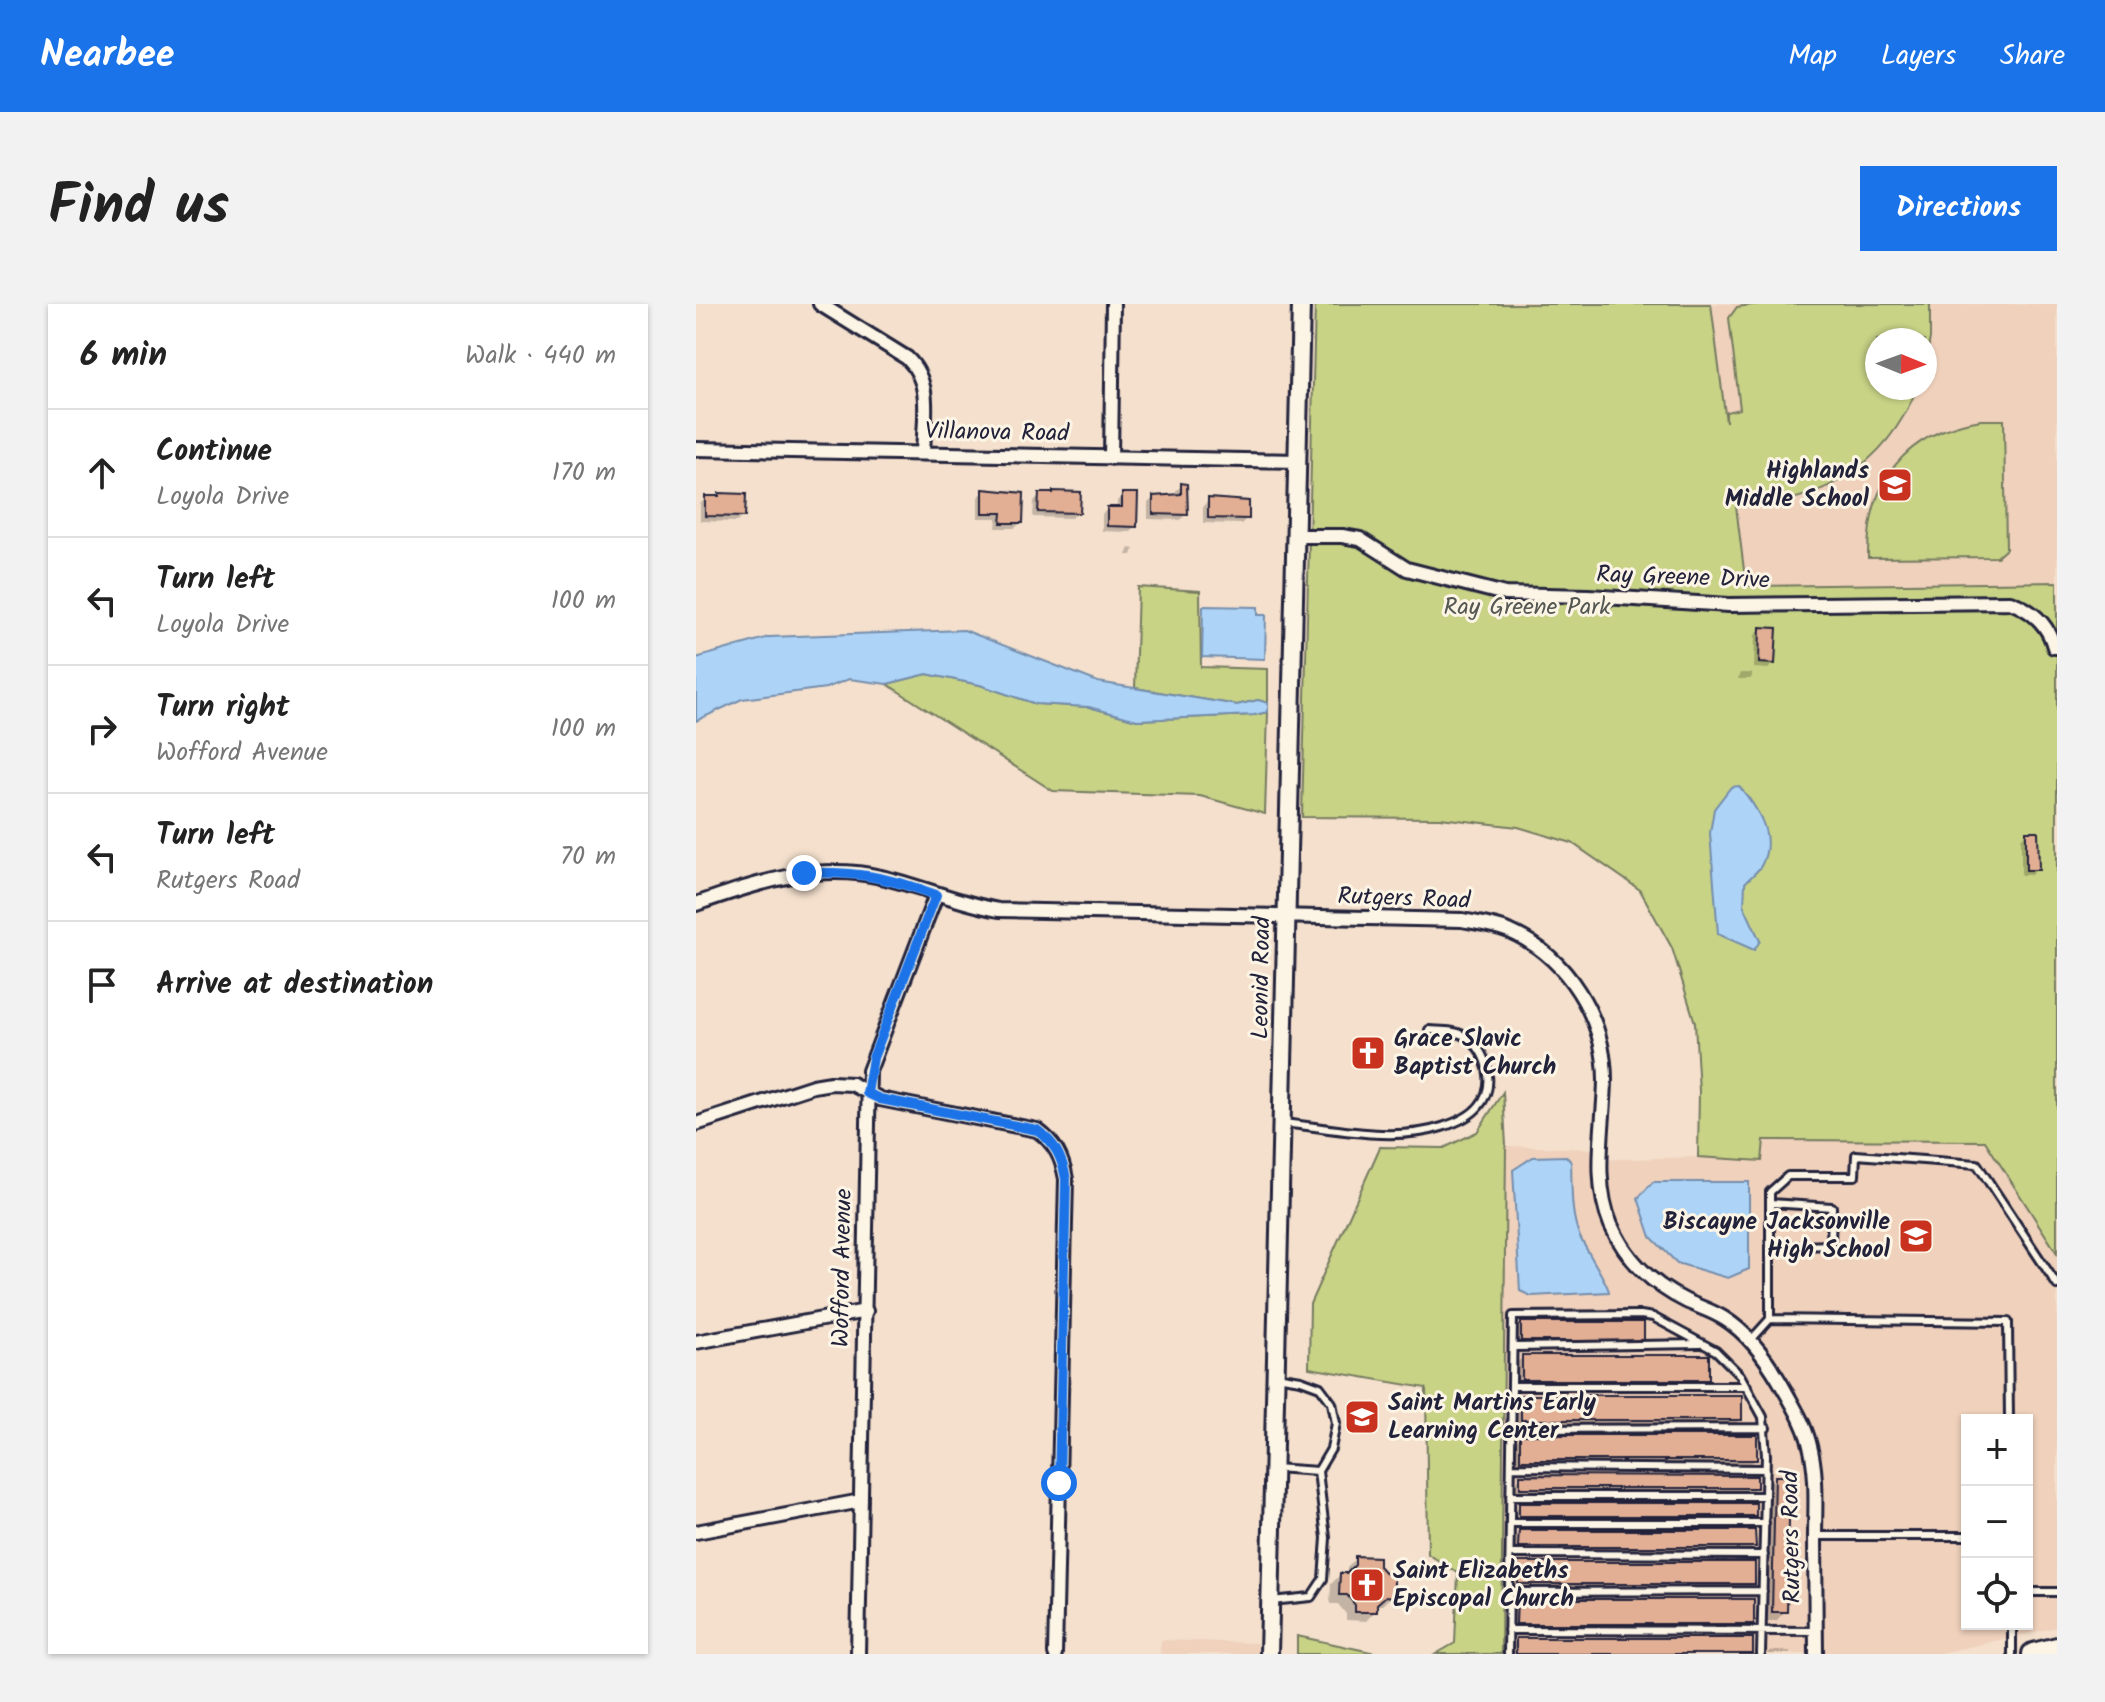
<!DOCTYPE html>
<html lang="en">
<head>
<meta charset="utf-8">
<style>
  :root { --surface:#fff; --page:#f2f2f2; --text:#222; --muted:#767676; --line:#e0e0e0; --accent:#1a73e8 }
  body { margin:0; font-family:Kalam,sans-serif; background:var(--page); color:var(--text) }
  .controls { position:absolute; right:24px; bottom:24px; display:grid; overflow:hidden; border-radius:0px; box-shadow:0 2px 6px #0004 }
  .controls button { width:72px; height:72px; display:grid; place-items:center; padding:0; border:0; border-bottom:2px solid var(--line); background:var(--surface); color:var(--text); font:40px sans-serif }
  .compass { position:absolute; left:1169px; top:24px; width:72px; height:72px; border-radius:50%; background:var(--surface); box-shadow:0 2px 6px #0004; rotate:91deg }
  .stop { position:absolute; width:24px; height:24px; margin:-18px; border:6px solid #1a73e8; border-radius:50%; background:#fff }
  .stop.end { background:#1a73e8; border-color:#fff; box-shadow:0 2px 8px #0008 }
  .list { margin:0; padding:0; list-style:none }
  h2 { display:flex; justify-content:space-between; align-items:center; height:104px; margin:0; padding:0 32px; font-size:34px }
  h2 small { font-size:26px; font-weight:400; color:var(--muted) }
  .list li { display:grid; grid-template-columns:52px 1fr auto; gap:24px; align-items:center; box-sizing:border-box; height:128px; padding:0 32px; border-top:2px solid var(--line) }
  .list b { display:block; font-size:30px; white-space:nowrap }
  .list p { margin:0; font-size:26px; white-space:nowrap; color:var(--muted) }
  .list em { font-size:26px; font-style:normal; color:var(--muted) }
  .icon { flex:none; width:44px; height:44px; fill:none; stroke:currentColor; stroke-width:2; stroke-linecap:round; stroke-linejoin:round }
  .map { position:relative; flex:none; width:1361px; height:1350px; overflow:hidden; border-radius:0px }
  header { display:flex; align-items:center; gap:48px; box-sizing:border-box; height:112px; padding:0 40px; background:var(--accent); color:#fff }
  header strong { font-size:38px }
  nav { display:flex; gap:44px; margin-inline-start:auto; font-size:28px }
  .intro { display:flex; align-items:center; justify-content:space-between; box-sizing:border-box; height:192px; padding:0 48px }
  h1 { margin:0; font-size:56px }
  .button { padding:20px 36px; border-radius:0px; background:var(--accent); color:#fff; font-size:28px; font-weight:700 }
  main { display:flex; gap:48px; padding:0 48px }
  aside { flex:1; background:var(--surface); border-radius:0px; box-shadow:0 2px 6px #0004 }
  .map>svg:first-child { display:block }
  .built { fill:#efd1bc; fill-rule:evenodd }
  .green { fill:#c8d386; stroke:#757a60; stroke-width:2 }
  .water { fill:#add4f7; stroke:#758dac; stroke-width:2 }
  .shadow { fill:#0003 }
  .building { fill:#e2af95; stroke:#22223b; stroke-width:2 }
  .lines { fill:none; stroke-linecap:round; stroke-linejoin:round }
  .service-casing { stroke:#22223b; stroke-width:12 }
  .minor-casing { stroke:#22223b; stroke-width:18 }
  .tertiary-casing { stroke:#22223b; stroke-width:22 }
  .primary-casing { stroke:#22223b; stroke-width:26 }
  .service { stroke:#fcf5e5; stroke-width:6 }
  .minor { stroke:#fcf5e5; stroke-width:12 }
  .tertiary { stroke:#fcf5e5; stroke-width:16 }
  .primary { stroke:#fcf5e5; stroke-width:20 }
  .route { stroke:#1a73e8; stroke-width:10 }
  .labels { text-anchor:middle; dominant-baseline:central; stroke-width:6; stroke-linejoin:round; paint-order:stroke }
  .street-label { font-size:24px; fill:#22223b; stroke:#fcf5e5 }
  .poi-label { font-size:24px; font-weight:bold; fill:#22223b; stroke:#fcf5e5; text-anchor:start }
  .park-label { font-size:24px; fill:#545752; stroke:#fcf5e5 }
</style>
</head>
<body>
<header>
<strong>Nearbee</strong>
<nav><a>Map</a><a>Layers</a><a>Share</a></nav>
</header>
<div class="intro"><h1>Find us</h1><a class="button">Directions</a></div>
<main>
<aside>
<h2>6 min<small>Walk · 440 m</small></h2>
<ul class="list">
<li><svg class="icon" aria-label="ahead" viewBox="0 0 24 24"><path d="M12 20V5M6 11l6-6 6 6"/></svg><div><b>Continue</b><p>Loyola Drive</p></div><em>170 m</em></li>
<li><svg class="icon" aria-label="left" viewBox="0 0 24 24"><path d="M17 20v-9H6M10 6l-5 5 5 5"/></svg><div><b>Turn left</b><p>Loyola Drive</p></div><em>100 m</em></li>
<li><svg class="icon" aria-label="right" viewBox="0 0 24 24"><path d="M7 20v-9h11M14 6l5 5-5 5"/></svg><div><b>Turn right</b><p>Wofford Avenue</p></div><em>100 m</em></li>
<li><svg class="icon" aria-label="left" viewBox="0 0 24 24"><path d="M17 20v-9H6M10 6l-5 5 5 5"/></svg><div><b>Turn left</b><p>Rutgers Road</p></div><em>70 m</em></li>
<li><svg class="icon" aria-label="arrive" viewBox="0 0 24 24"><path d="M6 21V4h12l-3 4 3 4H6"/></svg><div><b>Arrive at destination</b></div></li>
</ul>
</aside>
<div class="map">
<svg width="1361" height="1350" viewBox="0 0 1361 1350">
  <rect width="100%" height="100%" fill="#f4e0cd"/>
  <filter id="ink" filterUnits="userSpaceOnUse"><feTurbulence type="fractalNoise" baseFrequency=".0125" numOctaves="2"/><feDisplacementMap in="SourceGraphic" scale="16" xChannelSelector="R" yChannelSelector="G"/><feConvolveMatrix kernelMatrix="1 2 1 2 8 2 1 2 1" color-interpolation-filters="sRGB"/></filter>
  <g filter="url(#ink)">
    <!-- built -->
    <path class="built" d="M1015,0H1361V278L1050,283ZM1181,36H1229V84H1181Z
      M1067,836L1289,837L1361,949V1323L1241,1350H805L810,842L897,845L898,856L1002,853L1066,857ZM1271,1116H1331V1320H1271Z
      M465,1336L561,1339V1350H464Z"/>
    <!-- green -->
    <path class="green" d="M619,0H1015L1030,118V108L1044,105L1033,14L1041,3L1063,0H1234V34L1229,63V36H1181V84H1221C1190,163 1123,201 1040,202L1050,282L1361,278V949L1289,837L1068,836L1066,857L1002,853L1003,787L999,719L976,644L944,586L876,539L822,523L744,514L606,513Z
      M1285,116H1308L1310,245L1301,253L1172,254C1171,177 1209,128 1285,116Z
      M442,283L504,287L505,363L572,365V399L562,396L541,401L439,384Z
      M231,370L284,381L340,400L393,403L441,416L558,411L572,408L569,510L504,492L357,487L191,380Z
      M807,788L810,842L805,1350H740L759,1339L762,1269L732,1250L730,1084L613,1064L614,1000L684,843L748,844L781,828Z
      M601,1332L684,1350H601Z"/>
    <!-- water -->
    <path class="water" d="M507,302L562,303V311H570L569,355L506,353Z
      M268,326L402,378L541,401L562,396L572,399V408L558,411L441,416L393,403L340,400L284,381L231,370L191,380L153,375L130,384L46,395L0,417V354L73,333Z
      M1043,482C1061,503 1080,531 1066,560C1063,567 1054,573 1049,579L1048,602L1064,637L1058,646L1022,630L1014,529L1018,505L1035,483Z
      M870,852L875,858C876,882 874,910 884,933C890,946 912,979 913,988L835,992L824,987L817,866L837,853Z
      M957,878H1053V965L1032,974L981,959L955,933L942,894Z"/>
    <!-- shadow -->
    <path class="shadow" d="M486,181L490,210L484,216L452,215V199L458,193H480V187Z
      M288,188L325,218L319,224H300L301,214H282V193Z
      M344,191L382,208L376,214L337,213L338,197Z
      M427,191L439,222L433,228L406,227V210L412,205H421V197Z
      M10,194L47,212L41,218L4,217V200Z
      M513,196L551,214L545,220L507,219V202Z
      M433,244L438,245L436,251H430Z
      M1065,325L1078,359L1072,365L1058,364L1059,331Z
      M1044,369H1056V373L1054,375H1042Z
      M1330,529L1341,565L1335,571H1325V535Z
      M826,1020L946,1036L937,1046L817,1045L816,1029Z
      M827,1053L1011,1075L998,1088H814V1065Z
      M825,1093L1044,1115L1031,1128H813V1106Z
      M825,1133L1059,1156L1046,1168H812V1146Z
      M825,1173L1059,1184L1046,1196H812V1186Z
      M1080,1174L1089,1307L1080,1317H1068L1070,1183Z
      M824,1201L1058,1211L1045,1224H811V1214Z
      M823,1228L1058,1242L1045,1255H810L811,1241Z
      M660,1254L681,1262L696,1292L686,1301H679V1307L670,1317L650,1316V1310L642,1300H634L635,1280L644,1271H651V1264Z
      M823,1260L1057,1280L1044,1292H810V1272Z
      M821,1297L1056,1319L1043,1332H808L809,1309Z
      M821,1336L1055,1350H808Z
      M1074,1347H1094V1350H1071Z"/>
    <!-- building -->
    <path class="building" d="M485,179L491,180L492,211L457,210V192L485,190Z
      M287,185L328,189L327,219H305L306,209H287Z
      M357,187L385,188L384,209L342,208L343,189H357Z
      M23,189L50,190L49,213L9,212V192H23Z
      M426,189H442L441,223L411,222V203H426Z
      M512,194L553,197V215L512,214Z
      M1064,323L1081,324L1079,360L1063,359Z
      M1330,527H1342L1343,566H1330Z
      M825,1018H948V1037H825Z
      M826,1051H1013V1076H826Z
      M825,1091H1046V1116H825Z
      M824,1131H1061V1156H824Z
      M824,1171L1061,1172V1184H824Z
      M1079,1172H1094L1091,1308H1076Z
      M823,1199H1060V1212H823Z
      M823,1226H1059L1060,1243H822Z
      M659,1252L683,1253V1262L690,1270H698V1293L690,1292L681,1300V1308H659V1301L651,1291H643L644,1269H651L659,1261Z
      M822,1258H1059V1280H822Z
      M821,1295H1058V1320H820Z
      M820,1334H1057V1350H820Z"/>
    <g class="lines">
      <defs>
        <path id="service" d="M587,819C637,824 697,839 746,823C759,819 774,813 783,802C801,781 791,746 769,732C759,726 745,727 733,726
          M1074,943L1135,941L1136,903L1074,899
          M1074,1015V888L1092,872H1159L1160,851L1281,860L1361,981
          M1055,1036L1074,1015L1312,1018L1313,1116
          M817,1043L1004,1040
          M816,1082H1051
          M816,1125L1070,1124
          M815,1163L1070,1165
          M578,1164L622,1167
          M814,1192H1069
          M814,1219H1069
          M1119,1232H1271
          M814,1250L1068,1251
          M813,1288L1067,1287
          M1331,1288H1361
          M575,1297L615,1293L627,1275L630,1234L622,1167L635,1145L640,1119L636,1099L624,1083L605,1076L580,1072
          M1316,1320V1350
          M812,1326L1120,1327
          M812,1350L817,1012L945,1011L957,1013L1020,1047L1044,1071L1067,1113L1070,1151L1065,1350"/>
        <path id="minor" d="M124,0L211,54C237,79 228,115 227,149
          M0,145L602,157
          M415,154L417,0
          M601,232H646L664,235L711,265L809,290L892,292L1033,301L1314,298C1336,306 1352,320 1358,343H1361
          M0,600C60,579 121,558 185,573C225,582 262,599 303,606L766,616C782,619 798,621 813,627C871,652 909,714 909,777C908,823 896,877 915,921C930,955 957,981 990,997C1003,1003 1017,1007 1029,1015C1053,1030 1070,1054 1084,1078C1095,1098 1107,1116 1113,1138C1122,1170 1119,1202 1119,1235C1119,1273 1120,1312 1120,1350
          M0,820L117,782L135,779L156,780L184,795L341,826C359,839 366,853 370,875L359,1350
          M0,1038L170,1007
          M0,1228L165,1197
          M162,1350L173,767L240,591"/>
        <path id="tertiary" d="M573,1350L605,0"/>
        <path id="primary" d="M1337,1350L1361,1344"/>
      </defs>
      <!-- service casing -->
      <use href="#service" class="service-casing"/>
      <!-- minor casing -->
      <use href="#minor" class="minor-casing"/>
      <!-- tertiary casing -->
      <use href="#tertiary" class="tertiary-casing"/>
      <!-- primary casing -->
      <use href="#primary" class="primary-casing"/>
      <!-- service -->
      <use href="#service" class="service"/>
      <!-- minor -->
      <use href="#minor" class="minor"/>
      <!-- tertiary -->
      <use href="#tertiary" class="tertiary"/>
      <!-- primary -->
      <use href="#primary" class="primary"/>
    </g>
  </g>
  <g class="lines" filter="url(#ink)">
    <!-- route -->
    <path class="route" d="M108,569C160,567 191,573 240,591L177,754L171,789L184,795L341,826C359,839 366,853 370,875L363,1179"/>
  </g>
  <!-- icons -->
  <defs>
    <symbol id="school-square" viewBox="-11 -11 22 22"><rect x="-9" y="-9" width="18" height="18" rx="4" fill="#c8321e" stroke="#fcf5e5"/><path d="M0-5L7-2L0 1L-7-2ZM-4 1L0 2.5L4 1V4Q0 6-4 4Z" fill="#fff"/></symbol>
    <symbol id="church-square" viewBox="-11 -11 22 22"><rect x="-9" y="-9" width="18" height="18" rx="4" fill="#c8321e" stroke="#fcf5e5"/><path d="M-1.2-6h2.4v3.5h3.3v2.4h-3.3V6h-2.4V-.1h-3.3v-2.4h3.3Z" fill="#fff"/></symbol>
  </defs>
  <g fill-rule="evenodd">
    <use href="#school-square" x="1179" y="161" width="40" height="40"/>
    <use href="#church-square" x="652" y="729" width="40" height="40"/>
    <use href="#school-square" x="1200" y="912" width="40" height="40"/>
    <use href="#school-square" x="646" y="1093" width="40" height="40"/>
    <use href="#church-square" x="651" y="1261" width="40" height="40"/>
  </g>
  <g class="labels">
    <!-- street labels -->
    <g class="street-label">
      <text transform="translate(301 129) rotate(1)">Villanova Road</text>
      <text transform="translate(987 274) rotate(2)">Ray Greene Drive</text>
      <text transform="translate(708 595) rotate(2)">Rutgers Road</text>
      <text transform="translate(566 674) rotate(-89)">Leonid Road</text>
      <text transform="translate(147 964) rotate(-89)">Wofford Avenue</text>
      <text transform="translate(1096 1233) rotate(-91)">Rutgers Road</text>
    </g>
    <!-- poi labels -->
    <g class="poi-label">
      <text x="1173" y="167" text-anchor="end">Highlands<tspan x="1173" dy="28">Middle School</tspan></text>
      <text x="698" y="735">Grace Slavic<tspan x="698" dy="28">Baptist Church</tspan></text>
      <text x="1194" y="918" text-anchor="end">Biscayne Jacksonville<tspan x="1194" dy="28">High School</tspan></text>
      <text x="692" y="1099">Saint Martins Early<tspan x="692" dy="28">Learning Center</tspan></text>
      <text x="697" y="1267">Saint Elizabeths<tspan x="697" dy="28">Episcopal Church</tspan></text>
    </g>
    <!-- park labels -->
    <g class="park-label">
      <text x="831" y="303">Ray Greene Park</text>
    </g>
  </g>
</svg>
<div class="controls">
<button>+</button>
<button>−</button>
<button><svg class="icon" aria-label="locate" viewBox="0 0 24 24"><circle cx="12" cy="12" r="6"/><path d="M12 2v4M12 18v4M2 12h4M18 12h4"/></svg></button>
</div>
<svg class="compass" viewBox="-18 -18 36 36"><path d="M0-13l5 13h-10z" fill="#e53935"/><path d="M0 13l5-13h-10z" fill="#767676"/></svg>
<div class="stop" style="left:363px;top:1179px"></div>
<div class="stop end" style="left:108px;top:569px"></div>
</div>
</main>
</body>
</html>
